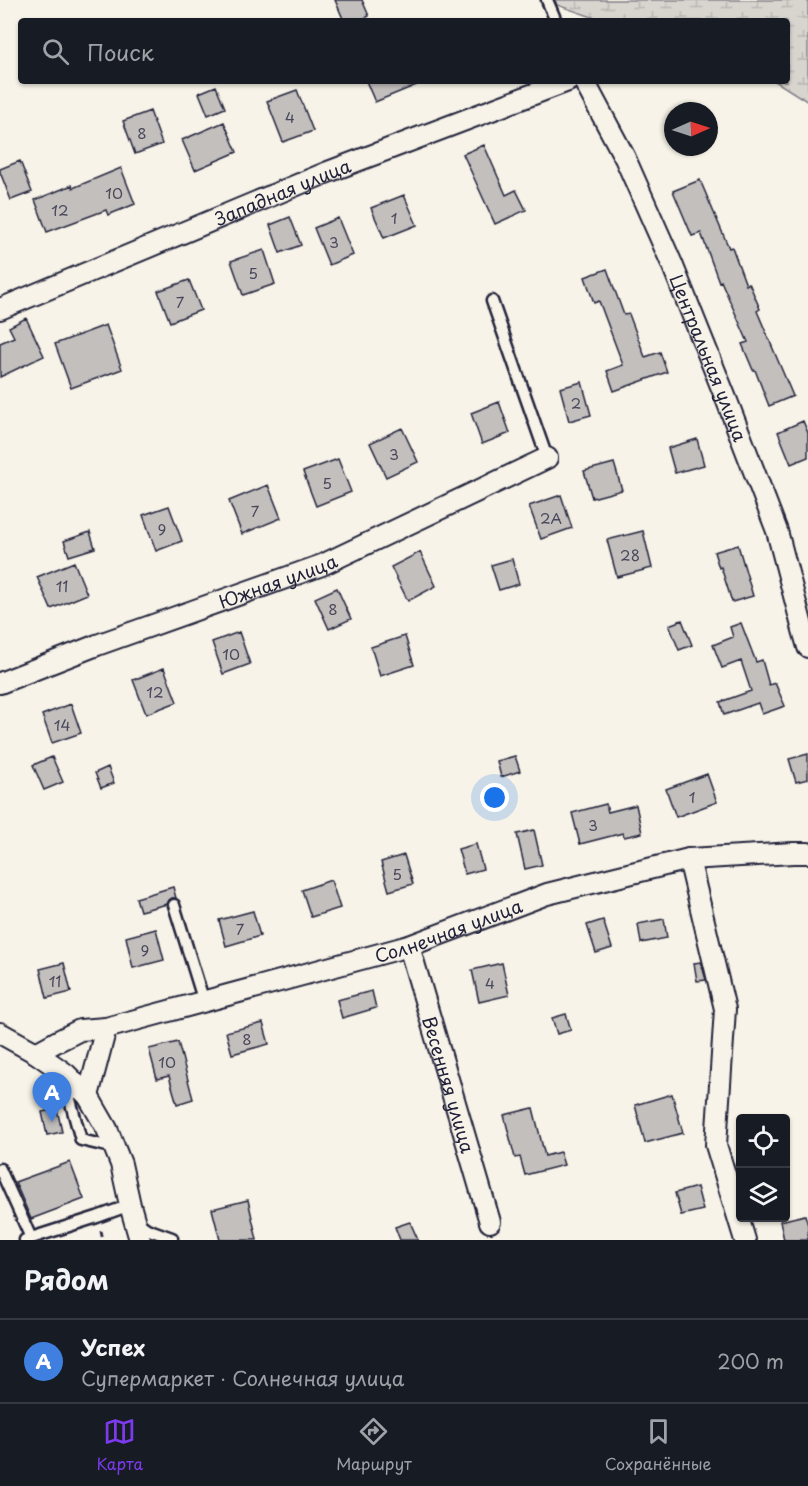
<!DOCTYPE html>
<html lang="ru">
<head>
<meta charset="utf-8">
<style>
  :root { --surface:#171b24; --page:#242831; --text:#f1f3f6; --muted:#9ea1a6; --line:#363941; --accent:#7c3aed }
  body { margin:0; font-family:"Playpen Sans",sans-serif; background:var(--page); color:var(--text) }
  .controls { position:absolute; right:18px; bottom:18px; display:grid; overflow:hidden; border-radius:6px; box-shadow:0 2px 4px #0004 }
  .controls button { width:54px; height:54px; display:grid; place-items:center; padding:0; border:0; border-bottom:2px solid var(--line); background:var(--surface); color:var(--text); font:30px sans-serif }
  .compass { position:absolute; left:664px; top:102px; width:54px; height:54px; border-radius:50%; background:var(--surface); box-shadow:0 2px 4px #0004; rotate:87deg }
  .you { position:absolute; left:495px; top:798px; width:21px; height:21px; margin:-15px; border:4px solid #fff; border-radius:50%; background:#1a73e8; box-shadow:0 0 0 9px #1a73e833 }
  .badge { display:grid; place-items:center; width:39px; height:39px; border-radius:50%; background:var(--accent); color:#fff; font-size:20px; font-weight:700 }
  .pin { position:absolute; translate:-50% -50px; filter:drop-shadow(0 2px 3px #0008) }
  .pin::after { content:''; position:absolute; top:32px; width:21px; height:18px; background:inherit; clip-path:polygon(0 0,100% 0,50% 100%) }
  .list { margin:0; padding:0; list-style:none }
  h2 { display:flex; justify-content:space-between; align-items:center; height:78px; margin:0; padding:0 24px; font-size:26px }
  h2 small { font-size:20px; font-weight:400; color:var(--muted) }
  .list li { display:grid; grid-template-columns:39px 1fr auto; gap:18px; align-items:center; box-sizing:border-box; height:84px; padding:0 24px; border-top:2px solid var(--line) }
  .list b { display:block; font-size:22px; white-space:nowrap }
  .list p { margin:0; font-size:20px; white-space:nowrap; color:var(--muted) }
  .list em { font-size:20px; font-style:normal; color:var(--muted) }
  .icon { flex:none; width:33px; height:33px; fill:none; stroke:currentColor; stroke-width:2; stroke-linecap:round; stroke-linejoin:round }
  .map { position:relative; flex:none; width:808px; height:1240px; overflow:hidden }
  .search { position:absolute; background:var(--surface); box-shadow:0 2px 4px #0004; left:18px; right:18px; top:18px; height:66px; display:flex; align-items:center; gap:15px; box-sizing:border-box; padding:0 21px; border-radius:6px; color:var(--muted); font-size:22px }
  .sheet { height:162px; background:var(--surface) }
  nav { display:flex; justify-content:space-around; align-items:center; box-sizing:border-box; height:84px; border-top:2px solid var(--line); background:var(--surface); font-size:16px; color:var(--muted) }
  nav a { display:grid; justify-items:center; gap:3px }
  nav .on { color:var(--accent) }
  .map>svg:first-child { display:block }
  .wetland { fill:url(#wetland-marsh); stroke:#7d7c85; stroke-width:1.5 }
  .building { fill:#c2bfbd; stroke:#22223b; stroke-width:1.5 }
  .lines { fill:none; stroke-linecap:round; stroke-linejoin:round }
  .service-casing { stroke:#22223b; stroke-width:15 }
  .minor-casing { stroke:#22223b; stroke-width:24 }
  .path { stroke:#22223b; stroke-width:3; stroke-dasharray:6 4.5; stroke-linecap:butt }
  .service { stroke:#f7f3e8; stroke-width:10 }
  .minor { stroke:#f7f3e8; stroke-width:20 }
  .labels { text-anchor:middle; dominant-baseline:central; stroke-width:4.5; stroke-linejoin:round; paint-order:stroke }
  .number-label { font-size:15px; fill:#4a495c }
  .street-label { font-size:18px; fill:#22223b; stroke:#f7f3e8 }
</style>
</head>
<body>
<div class="map">
<svg width="808" height="1240" viewBox="0 0 808 1240">
  <defs>
    <pattern id="wetland-marsh" width="20" height="14" patternUnits="userSpaceOnUse" patternTransform="scale(1.5)"><rect width="20" height="14" fill="#d8d5cf"/><path d="M1 5h8M5 5V1M11 12h8M15 12V8" fill="none" stroke="#b9b7b3"/></pattern>
  </defs>
  <rect width="100%" height="100%" fill="#f7f3e8"/>
  <filter id="ink" filterUnits="userSpaceOnUse"><feTurbulence type="fractalNoise" baseFrequency=".0167" numOctaves="2"/><feDisplacementMap in="SourceGraphic" scale="12" xChannelSelector="R" yChannelSelector="G"/><feConvolveMatrix kernelMatrix="1 2 1 2 8 2 1 2 1" color-interpolation-filters="sRGB"/></filter>
  <g filter="url(#ink)">
    <!-- wetland -->
    <path class="wetland" d="M555,0H808V102L775,81H787V21H604L557,5Z"/>
    <!-- building -->
    <path class="building" d="M335,0H362L369,16L358,21H344Z
      M366,81H424V82L375,102Z
      M216,86L225,108L208,115L199,93Z
      M297,90L313,131L283,142L267,101Z
      M150,111L162,144L135,154L123,121Z
      M224,122L237,152L195,170L182,140Z
      M484,145L506,195L516,190L526,210L495,224L463,154Z
      M20,161L32,192L11,200L0,172V169Z
      M121,168L135,204L108,215L106,210L47,232L35,200L72,185L73,188Z
      M700,180L729,248L732,247L746,285L749,283L760,309L757,311L793,396L769,406L755,370H753L742,344L748,342L721,281L719,282L701,233L692,236L673,191Z
      M404,195L417,225L384,238L371,208Z
      M290,217L301,245L280,253L270,225Z
      M338,218L353,255L329,265L314,228Z
      M264,250L275,284L243,295L231,261Z
      M607,269L624,315L629,314L645,357L660,352L667,372L614,391L607,371L623,365L599,301L594,303L585,277Z
      M189,280L201,310L170,322L158,291Z
      M26,318L44,356L0,377V343L14,337L9,327Z
      M106,325L122,369L71,388L55,344Z
      M582,382L591,415L569,421L560,388Z
      M499,402L510,433L482,444L471,413Z
      M803,421L808,433V457L791,464L778,432Z
      M402,428L418,462L386,477L370,443Z
      M697,439L704,465L675,473L668,448Z
      M338,459L351,492L316,506L303,472Z
      M614,463L622,490L592,498L584,471Z
      M268,485L281,518L242,534L229,501Z
      M561,495L572,528L541,539L529,506Z
      M169,506L182,541L156,551L143,515Z
      M643,531L652,568L617,577L607,540Z
      M90,532L95,548L69,556L64,541Z
      M738,545L753,596L732,602L721,567L719,568L714,552Z
      M420,552L436,586L408,601L391,567Z
      M512,559L519,584L499,590L491,565Z
      M74,562L87,594L51,609L37,577Z
      M337,588L351,619L329,629L315,598Z
      M682,620L692,645L679,650L669,625Z
      M741,623L756,662L762,660L769,685L775,683L785,706L762,714L758,703L724,715L720,702L751,691L741,661L722,668L713,645L733,637L730,627Z
      M239,632L250,664L223,674L212,642Z
      M405,636L414,665L380,676L371,647Z
      M164,668L177,702L146,714L133,680Z
      M71,704L81,733L52,743L42,715Z
      M808,754V779L796,782L789,759Z
      M515,756L520,771L501,777L497,761Z
      M52,757L63,782L44,790L33,765Z
      M108,767L114,783L101,788L95,773Z
      M707,774L717,802L676,817L666,789Z
      M606,804L608,812L636,805L642,833L624,837L623,833L580,844L572,813Z
      M534,830L542,865L525,869L517,834Z
      M476,844L483,869L465,874L458,849Z
      M404,855L413,884L389,891L381,862Z
      M331,880L340,908L311,917L302,890Z
      M173,887L176,898H172L169,900L167,904L140,911L136,898Z
      M253,911L260,936L226,946L219,920Z
      M664,919L667,938L641,943L638,924Z
      M603,920L612,948L596,953L587,925Z
      M156,929L164,960L133,968L126,937Z
      M701,962L706,980L697,981L694,963Z
      M64,963L71,992L47,998L40,969Z
      M502,963L509,995L479,1002L472,970Z
      M372,991L376,1008L342,1018L337,1000Z
      M566,1014L571,1030L557,1034L552,1018Z
      M263,1023L269,1044L232,1054L226,1032Z
      M178,1042L193,1099L177,1104L169,1076L157,1079L149,1049Z
      M672,1094L683,1133L645,1143L635,1105Z
      M533,1108L545,1156L560,1152L564,1165L525,1175L520,1157L515,1158L504,1115Z
      M57,1109L62,1132L47,1135L42,1112Z
      M70,1162L84,1199L31,1219L15,1182Z
      M697,1187L703,1210L681,1215L675,1193Z
      M248,1200L257,1240H220L212,1209Z
      M805,1215L808,1225V1240H784L780,1221Z
      M410,1222L418,1240H400L395,1227Z"/>
    <g class="lines">
      <defs>
        <path id="service" d="M547,0L556,21
          M492,301L547,458
          M174,905L204,1002
          M81,1089L69,1096L81,1140L115,1148
          M0,1169L31,1238
          M136,1221L147,1229L172,1238V1240
          M25,1240L97,1217L130,1205"/>
        <g id="minor">
          <path id="s1" d="M584,81L625,158L672,264L727,401L777,531L803,630L808,647"/>
          <path id="s2" d="M0,309L328,172L568,81"/>
          <path id="s3" d="M0,683L97,645L322,565L547,458"/>
          <path d="M689,859L725,1009L716,1145L745,1240"/>
          <path id="s4" d="M409,946L490,1222"/>
          <path id="s5" d="M106,1028L409,946L547,894L689,859L793,853H808"/>
          <path d="M0,1033L36,1053L66,1074L88,1096L107,1129L121,1164L130,1205L140,1240"/>
          <path d="M36,1053L56,1042L80,1030L106,1028L88,1096"/>
        </g>
      </defs>
      <!-- service casing -->
      <use href="#service" class="service-casing"/>
      <!-- minor casing -->
      <use href="#minor" class="minor-casing"/>
      <!-- path -->
      <path class="path" d="M101,1231L103,1240"/>
      <!-- service -->
      <use href="#service" class="service"/>
      <!-- minor -->
      <use href="#minor" class="minor"/>
    </g>
  </g>
  <g class="labels">
    <!-- number labels -->
    <g class="number-label">
      <text x="290" y="116">4</text>
      <text x="142" y="132">8</text>
      <text x="114" y="192">10</text>
      <text x="60" y="209">12</text>
      <text x="394" y="217">1</text>
      <text x="334" y="241">3</text>
      <text x="253" y="272">5</text>
      <text x="180" y="301">7</text>
      <text x="576" y="402">2</text>
      <text x="394" y="453">3</text>
      <text x="327" y="482">5</text>
      <text x="255" y="510">7</text>
      <text x="551" y="517">2А</text>
      <text x="162" y="528">9</text>
      <text x="630" y="554">28</text>
      <text x="62" y="585">11</text>
      <text x="333" y="608">8</text>
      <text x="231" y="653">10</text>
      <text x="155" y="691">12</text>
      <text x="62" y="724">14</text>
      <text x="692" y="796">1</text>
      <text x="593" y="824">3</text>
      <text x="397" y="873">5</text>
      <text x="240" y="928">7</text>
      <text x="145" y="949">9</text>
      <text x="55" y="980">11</text>
      <text x="490" y="982">4</text>
      <text x="247" y="1038">8</text>
      <text x="167" y="1061">10</text>
    </g>
    <!-- street labels -->
    <g class="street-label">
      <text stroke="none"><textPath href="#s2" startOffset="306">Западная улица</textPath></text>
      <text stroke="none"><textPath href="#s1" startOffset="304">Центральная улица</textPath></text>
      <text stroke="none"><textPath href="#s3" startOffset="296">Южная улица</textPath></text>
      <text stroke="none"><textPath href="#s5" startOffset="356">Солнечная улица</textPath></text>
      <text stroke="none"><textPath href="#s4" startOffset="144">Весенняя улица</textPath></text>
    </g>
  </g>
</svg>
<div class="controls">
<button><svg class="icon" aria-label="locate" viewBox="0 0 24 24"><circle cx="12" cy="12" r="6"/><path d="M12 2v4M12 18v4M2 12h4M18 12h4"/></svg></button>
<button><svg class="icon" aria-label="layers" viewBox="0 0 24 24"><path d="M12 4l9 5-9 5-9-5zM3 14l9 5 9-5"/></svg></button>
</div>
<svg class="compass" viewBox="-18 -18 36 36"><path d="M0-13l5 13h-10z" fill="#e53935"/><path d="M0 13l5-13h-10z" fill="#9ea1a6"/></svg>
<div class="you"></div>
<div class="pin badge" style="left:52px;top:1122px;background:#3f7fe0">A</div>
<div class="search"><svg class="icon" aria-label="search" viewBox="0 0 24 24"><circle cx="10" cy="10" r="6"/><path d="M15 15l6 6"/></svg>Поиск</div>
</div>
<section class="sheet">
<h2>Рядом<small></small></h2>
<ul class="list">
<li><span class="badge" style="background:#3f7fe0">A</span><div><b>Успех</b><p>Супермаркет · Солнечная улица</p></div><em>200 m</em></li>
</ul>
</section>
<nav>
<a class="on"><svg class="icon" aria-label="map" viewBox="0 0 24 24"><path d="M3 6l6-2 6 2 6-2v14l-6 2-6-2-6 2zM9 4v14M15 6v14"/></svg>Карта</a>
<a><svg class="icon" aria-label="directions" viewBox="0 0 24 24"><path d="M12 3l9 9-9 9-9-9zM9 14v-3h6M13 9l2 2-2 2"/></svg>Маршрут</a>
<a><svg class="icon" aria-label="saved" viewBox="0 0 24 24"><path d="M7 4h10v16l-5-4-5 4z"/></svg>Сохранённые</a>
</nav>
</body>
</html>
